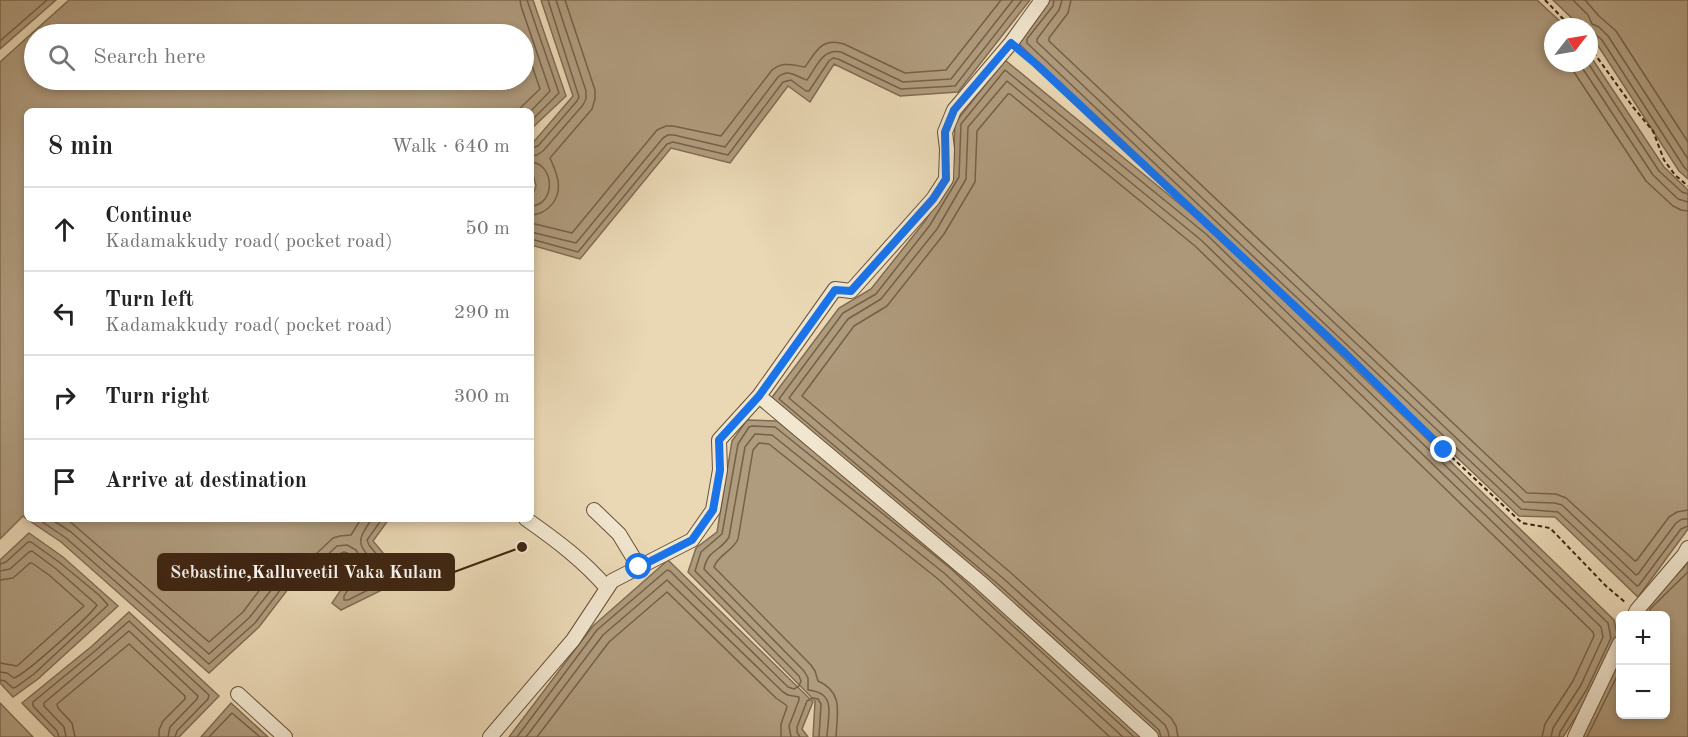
<!DOCTYPE html>
<html lang="en">
<head>
<meta charset="utf-8">
<style>
  :root { --surface:#fff; --page:#f6f6f6; --text:#222; --muted:#767676; --line:#e0e0e0 }
  body { margin:0; font-family:"Old Standard TT",serif; background:var(--page); color:var(--text) }
  .controls { position:absolute; right:18px; bottom:18px; display:grid; overflow:hidden; border-radius:9px; box-shadow:0 3px 9px #0003 }
  .controls button { width:54px; height:54px; display:grid; place-items:center; padding:0; border:0; border-bottom:2px solid var(--line); background:var(--surface); color:var(--text); font:30px sans-serif }
  .compass { position:absolute; left:1544px; top:18px; width:54px; height:54px; border-radius:50%; background:var(--surface); box-shadow:0 3px 9px #0003; rotate:59deg }
  .stop { position:absolute; width:18px; height:18px; margin:-14px; border:4px solid #1a73e8; border-radius:50%; background:#fff }
  .stop.end { background:#1a73e8; border-color:#fff; box-shadow:0 2px 6px #0008 }
  .list { margin:0; padding:0; list-style:none }
  h2 { display:flex; justify-content:space-between; align-items:center; height:78px; margin:0; padding:0 24px; font-size:26px }
  h2 small { font-size:20px; font-weight:400; color:var(--muted) }
  .list li { display:grid; grid-template-columns:39px 1fr auto; gap:18px; align-items:center; box-sizing:border-box; height:84px; padding:0 24px; border-top:2px solid var(--line) }
  .list b { display:block; font-size:22px; white-space:nowrap }
  .list p { margin:0; font-size:20px; white-space:nowrap; color:var(--muted) }
  .list em { font-size:20px; font-style:normal; color:var(--muted) }
  .icon { flex:none; width:33px; height:33px; fill:none; stroke:currentColor; stroke-width:2; stroke-linecap:round; stroke-linejoin:round }
  .map { position:relative; flex:none; width:1688px; height:737px; overflow:hidden }
  .search { position:absolute; background:var(--surface); box-shadow:0 3px 9px #0003; left:24px; top:24px; width:510px; height:66px; display:flex; align-items:center; gap:15px; box-sizing:border-box; padding:0 21px; border-radius:33px; color:var(--muted); font-size:22px }
  .panel { position:absolute; background:var(--surface); box-shadow:0 3px 9px #0003; left:24px; top:108px; width:510px; height:414px; border-radius:9px }
  .map>svg:first-child { display:block }
  .water { fill:#af9b7d; stroke:#816b52; stroke-width:1.5; fill-rule:evenodd }
  .lines { fill:none; stroke-linecap:round; stroke-linejoin:round }
  .shore { stroke:#766047; stroke-width:1.5 }
  .minor-casing { stroke:#68513a; stroke-width:16 }
  .path { stroke:#3d2411; stroke-width:2; stroke-dasharray:4.5 3; stroke-linecap:butt }
  .minor { stroke:#f1e6cf; stroke-width:14 }
  .route { stroke:#1a73e8; stroke-width:8 }
  .leader { fill:none; stroke:#3d2411; stroke-width:2 }
  .callout-dot { fill:#3d2411; stroke:#f1e6cf; stroke-width:2 }
  .callout { fill:#3d2411; stroke:#3d2411; stroke-width:2 }
  .callout-label { font-size:18px; text-anchor:middle; font-weight:bold; fill:#fff }
</style>
</head>
<body>
<div class="map">
<svg width="1688" height="737" viewBox="0 0 1688 737">
  <rect width="100%" height="100%" fill="#ead8b5"/>
  <filter id="stains"><feTurbulence type="fractalNoise" baseFrequency=".00333" numOctaves="4"/><feColorMatrix values="0 0 0 0 .2 0 0 0 0 .09 0 0 0 0 .02 0 0 0 .5 -.17"/></filter>
  <radialGradient id="worn" r=".72"><stop offset=".6" stop-color="#630" stop-opacity="0"/><stop offset="1" stop-color="#630" stop-opacity=".3"/></radialGradient>
  <!-- water -->
  <path class="water" d="M0,0H56L0,49Z
    M69,0H533L566,96L531,129V111H27V519L23,516L0,539V62ZM34,34H524V80H34Z
    M541,0H1030L958,92L900,96L834,64L810,102L788,86L730,163L671,148L580,259L531,245V199L536,186L531,166V145L573,96Z
    M1050,0H1537L1566,27H1553V63H1589V54L1664,167L1688,190V529L1638,597L1555,517L1519,516L1017,42Z
    M1553,0H1688V179L1679,171L1597,44L1589,35V27H1581Z
    M1005,60L1210,229L1614,620L1618,638L1592,692L1563,737H1158L995,589L770,400L839,308L871,289L925,221L953,175L955,123Z
    M747,420L777,421L953,562L1143,737H813L815,701L688,572L696,548L717,532L732,441Z
    M27,519H389L373,541L393,565L384,589L341,610L332,603L353,572L345,557L326,576L305,577L288,589L259,627L209,673L61,542Z
    M29,533L63,557L118,606L38,679L13,697L0,683V560Z
    M668,560L813,702L802,729L808,737H509L593,626Z
    M1688,561V737H1581L1620,656V714H1666V616L1640,615L1645,605L1685,566Z
    M129,612L219,696L179,737H55L22,703L92,646Z
    M0,703L33,737H0Z
    M231,703L268,737H201Z"/>
  <g class="lines">
    <!-- shore -->
    <path class="shore" d="M520,0L521,6L550,91L531,111
      M527,0L559,93L531,121
      M1054,0L1053,6L1027,39V43L1521,509L1558,512L1637,586L1639,585L1681,529L1688,526
      M1062,0L1059,10L1037,39V42L1524,502L1555,503L1562,505L1636,575L1638,574L1676,523L1682,519H1688
      M1071,0L1068,13L1049,38V41L1527,493L1556,494L1566,498L1635,561L1637,560L1669,517L1677,512L1688,510
      M1573,0L1588,15L1592,24L1599,27L1608,36L1688,159
      M1585,0L1599,16L1616,31L1688,142
      M1589,32L1594,33L1602,40L1684,167L1688,171
      M0,41L47,0
      M1568,63L1646,181L1673,206L1681,210L1688,211
      M1579,63L1653,175L1678,199L1688,202
      M1588,63L1659,171L1682,192L1688,194
      M517,111L540,89L524,42
      M531,148L538,146L577,101L579,97L548,0
      M531,156L537,155L543,151L583,105L586,99V91L556,0
      M531,162C555,164 556,205 531,206
      M531,215C548,214 561,199 558,181C557,173 553,165 550,158L592,109L595,99V90L565,0
      M531,223L572,233L657,130L666,126H673L721,136L772,70C783,61 792,65 805,67C816,52 821,37 844,44L905,73L946,70L1001,0
      M531,232L576,243L663,138L668,135H674L725,147L778,77C790,68 796,77 807,80C816,68 822,48 841,52L903,82L951,79L1013,0
      M531,239L578,252L667,144L673,142L728,155L783,82L791,80L806,91H809L829,61L833,58L838,59L901,89L955,86L1022,0
      M38,519L66,538L209,664L255,623L284,585L301,573L323,570L339,554L344,552L350,554L359,571L358,575L344,596V600H348L378,585L386,566L369,545L367,540L382,519
      M51,519L71,532L209,654L249,618L280,579L300,565L320,562L337,546L347,545L356,550L366,567V580L368,581L372,579L377,567C360,544 353,545 372,519
      M67,519L209,642L243,612L274,571L295,557L316,554L333,538L340,536L351,535L361,519
      M0,564L6,562L28,542H31L59,562L99,595L108,605L34,674L16,687L13,688L5,681L0,680
      M0,571L10,569L29,552L32,551L55,568L97,605C89,617 27,673 14,678L7,673L0,672
      M0,580L13,578L30,563H32L49,575L84,606L17,666L0,663
      M1647,616L1651,608L1688,572
      M59,737L57,731L33,706V702L95,651L129,621L209,695L208,699L177,731L175,737
      M66,737L64,727L44,706V703L129,631L198,696L197,699L170,727L168,737
      M75,737L72,723L58,708L57,704L129,644L185,696V699L163,721L159,730V737
      M209,737L232,713L260,737
      M517,737L597,630L667,570L670,571L788,687L794,689L799,686L801,681L799,676L695,571L701,552L722,534L738,444L749,427L752,426L775,427L949,567L1134,737
      M526,737L603,635L667,580L783,692L788,695L799,697V700L789,726L791,737
      M537,737L609,642L667,592L776,698L786,705L787,707L781,724V737
      M800,737L797,732V727L807,701L813,698L818,699L821,704L819,737
      M827,737C828,714 837,693 808,690V678L804,671L704,569C708,549 720,552 729,537L745,447L755,434L772,435L944,573L1123,737
      M836,737C837,714 844,692 818,681L815,671L811,665L714,567C718,555 733,551 738,539L753,450L759,443L769,444L938,579L1110,737
      M1161,737L1159,730L999,585L779,399L843,313L876,294L930,225L959,177L961,124L1005,70L1206,234L1608,623L1611,638L1587,689L1560,732L1559,737
      M1169,737L1168,731L1165,725L1004,579L789,398L848,319L881,299L937,229L966,179L968,127L1007,81L1201,240L1601,627L1603,637L1581,685L1553,728L1551,737
      M1178,737L1176,726L1171,718L1010,572L802,396L854,326L887,306L944,234L975,182L977,131L1008,94H1010L1195,246L1593,632L1594,636L1573,681L1545,724L1542,737
      M1587,737L1620,670"/>
    <defs>
      <path id="minor" d="M759,396L980,582L1151,737
        M594,510L619,534L639,567
        M526,519C556,540 584,561 607,588
        M1634,616L1637,610L1684,555L1688,548
        M238,694L285,737
        M490,737L573,640L612,581L692,540L713,510L720,470L719,440L759,396L835,289L851,291L933,199L946,179L947,149L945,132L954,110L1011,43L1042,0
        M1575,737L1620,643"/>
    </defs>
    <!-- minor casing -->
    <use href="#minor" class="minor-casing"/>
    <!-- path -->
    <path class="path" d="M1545,0L1571,27
      M1589,46L1633,107L1653,131L1664,160L1675,175L1688,186
      M1020,51L1346,354L1444,450L1522,523L1550,528L1606,586L1626,603"/>
    <!-- minor -->
    <use href="#minor" class="minor"/>
  </g>
  <g class="lines">
    <!-- route -->
    <path class="route" d="M639,567L692,540L713,510L720,470L719,440L759,396L835,290L851,291L933,199L946,179L945,132L954,110L1011,43L1036,64L1346,354L1444,450"/>
  </g>
  <!-- callouts -->
  <path class="leader" d="M522 547L454 572"/>
  <circle class="callout-dot" cx="522" cy="547" r="6"/>
  <rect class="callout" x="158" y="554" width="296" height="36" rx="6"/>
  <g class="callout-label">
    <text x="306" y="578">Sebastine,Kalluveetil Vaka Kulam</text>
  </g>
  <rect width="100%" height="100%" filter="url(#stains)"/>
  <rect width="100%" height="100%" fill="url(#worn)"/>
</svg>
<div class="controls">
<button>+</button>
<button>−</button>
</div>
<svg class="compass" viewBox="-18 -18 36 36"><path d="M0-13l5 13h-10z" fill="#e53935"/><path d="M0 13l5-13h-10z" fill="#767676"/></svg>
<div class="stop" style="left:639px;top:567px"></div>
<div class="stop end" style="left:1444px;top:450px"></div>
<div class="search"><svg class="icon" aria-label="search" viewBox="0 0 24 24"><circle cx="10" cy="10" r="6"/><path d="M15 15l6 6"/></svg>Search here</div>
<section class="panel">
<h2>8 min<small>Walk · 640 m</small></h2>
<ul class="list">
<li><svg class="icon" aria-label="ahead" viewBox="0 0 24 24"><path d="M12 20V5M6 11l6-6 6 6"/></svg><div><b>Continue</b><p>Kadamakkudy road( pocket road)</p></div><em>50 m</em></li>
<li><svg class="icon" aria-label="left" viewBox="0 0 24 24"><path d="M17 20v-9H6M10 6l-5 5 5 5"/></svg><div><b>Turn left</b><p>Kadamakkudy road( pocket road)</p></div><em>290 m</em></li>
<li><svg class="icon" aria-label="right" viewBox="0 0 24 24"><path d="M7 20v-9h11M14 6l5 5-5 5"/></svg><div><b>Turn right</b></div><em>300 m</em></li>
<li><svg class="icon" aria-label="arrive" viewBox="0 0 24 24"><path d="M6 21V4h12l-3 4 3 4H6"/></svg><div><b>Arrive at destination</b></div></li>
</ul>
</section>
</div>
</body>
</html>
